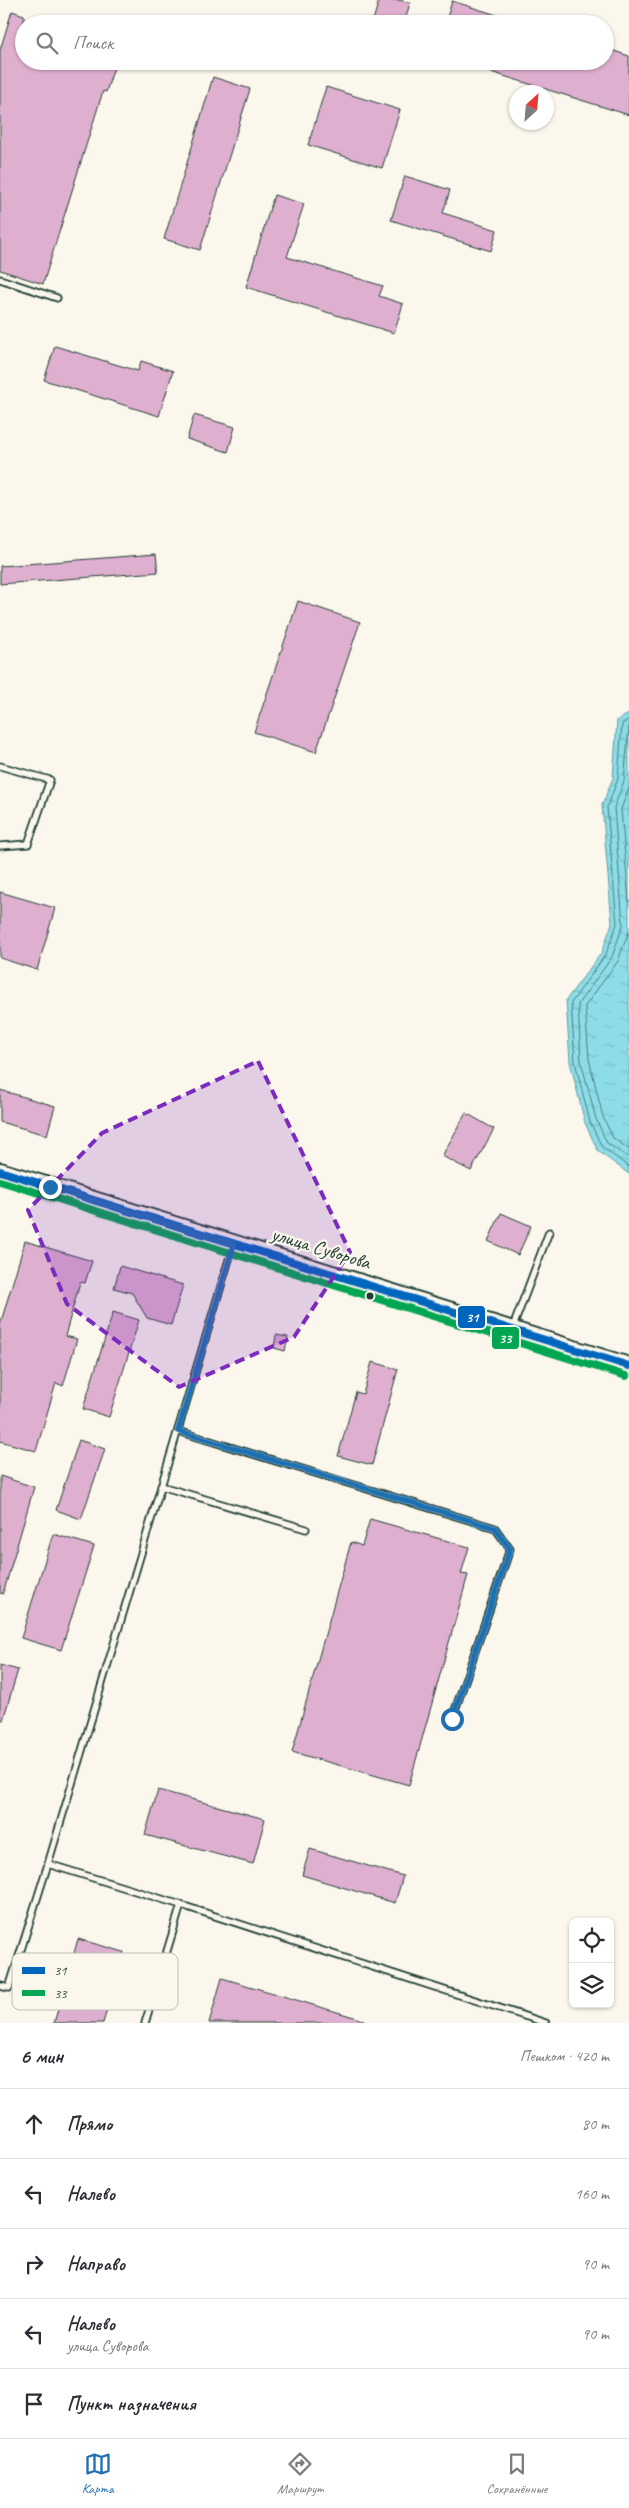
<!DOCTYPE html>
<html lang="ru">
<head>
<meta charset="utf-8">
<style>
  :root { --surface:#fff; --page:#f7f7f7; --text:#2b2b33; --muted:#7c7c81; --line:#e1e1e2; --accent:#1f6fb2 }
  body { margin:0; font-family:Caveat,sans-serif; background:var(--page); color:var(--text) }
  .controls { position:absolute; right:15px; bottom:15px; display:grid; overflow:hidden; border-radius:8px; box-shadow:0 1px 4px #0004 }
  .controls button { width:45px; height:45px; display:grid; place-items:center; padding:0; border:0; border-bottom:1px solid var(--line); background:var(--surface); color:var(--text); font:25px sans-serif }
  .compass { position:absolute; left:509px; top:85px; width:45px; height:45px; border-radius:50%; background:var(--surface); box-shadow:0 1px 4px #0004; rotate:26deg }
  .stop { position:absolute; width:15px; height:15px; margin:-11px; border:4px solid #1f6fb2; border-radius:50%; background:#fff }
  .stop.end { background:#1f6fb2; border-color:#fff; box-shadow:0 1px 5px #0008 }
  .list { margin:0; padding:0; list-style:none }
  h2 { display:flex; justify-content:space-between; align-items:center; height:65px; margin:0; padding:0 20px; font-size:21px }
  h2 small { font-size:16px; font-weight:400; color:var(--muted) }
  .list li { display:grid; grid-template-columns:32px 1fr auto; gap:15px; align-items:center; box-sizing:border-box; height:70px; padding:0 20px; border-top:1px solid var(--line) }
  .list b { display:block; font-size:19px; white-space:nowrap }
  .list p { margin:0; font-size:16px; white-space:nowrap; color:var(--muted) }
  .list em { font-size:16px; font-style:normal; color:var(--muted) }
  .icon { flex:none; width:28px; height:28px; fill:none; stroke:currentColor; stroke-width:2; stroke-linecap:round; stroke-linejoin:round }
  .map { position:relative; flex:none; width:629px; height:2023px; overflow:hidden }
  .search { position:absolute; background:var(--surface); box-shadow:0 1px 4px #0004; left:15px; right:15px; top:15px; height:55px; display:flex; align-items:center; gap:12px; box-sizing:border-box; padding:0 18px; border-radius:28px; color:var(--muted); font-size:19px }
  .sheet { height:415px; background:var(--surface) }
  nav { display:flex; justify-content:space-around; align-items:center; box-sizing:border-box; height:70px; border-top:1px solid var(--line); background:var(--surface); font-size:14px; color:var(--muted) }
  nav a { display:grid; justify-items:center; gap:2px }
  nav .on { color:var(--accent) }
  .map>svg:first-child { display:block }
  .water { fill:url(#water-ripples); stroke:#619da1 }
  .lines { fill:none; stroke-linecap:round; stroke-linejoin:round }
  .shore { stroke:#4b7d7c; stroke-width:1 }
  .building { fill:#dfafcf; stroke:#1f3d34 }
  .service-casing { stroke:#1f3d34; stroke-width:9 }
  .secondary-casing { stroke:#1f3d34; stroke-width:20 }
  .service { stroke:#fbf7ec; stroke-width:5.5 }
  .secondary { stroke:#fbf7ec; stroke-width:16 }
  .bus-1-casing { stroke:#fbf7ec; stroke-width:11 }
  .bus-2-casing { stroke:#fbf7ec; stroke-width:11 }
  .bus-1 { stroke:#0065bd; stroke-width:8 }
  .bus-2 { stroke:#00a651; stroke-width:8 }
  .route { stroke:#1f6fb2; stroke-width:6 }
  .marked { fill:#7b2cbf; fill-opacity:0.2; stroke:#7b2cbf; stroke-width:4; stroke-dasharray:10 6; stroke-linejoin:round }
  .bus-dot { fill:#1f3d34; stroke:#fbf7ec; stroke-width:2 }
  .labels { text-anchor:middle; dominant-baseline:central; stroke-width:4.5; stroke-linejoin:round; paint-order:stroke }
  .street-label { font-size:20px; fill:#1f3d34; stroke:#fbf7ec }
  .key { fill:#fbf7ec; stroke:#b9bfb5; stroke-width:1 }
  .key-label { font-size:14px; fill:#1f3d34 }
  .line-badge { stroke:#fbf7ec; stroke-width:2 }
  .badge-label { font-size:14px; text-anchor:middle; font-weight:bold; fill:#fff }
</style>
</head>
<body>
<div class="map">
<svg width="629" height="2023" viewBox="0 0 629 2023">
  <defs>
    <pattern id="water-ripples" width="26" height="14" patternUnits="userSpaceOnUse" patternTransform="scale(1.25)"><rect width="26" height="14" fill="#8ddde9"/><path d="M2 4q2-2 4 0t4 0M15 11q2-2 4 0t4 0" fill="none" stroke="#79bfc8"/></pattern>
  </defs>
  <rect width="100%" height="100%" fill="#fbf7ec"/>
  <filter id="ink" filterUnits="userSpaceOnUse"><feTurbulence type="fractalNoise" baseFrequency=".02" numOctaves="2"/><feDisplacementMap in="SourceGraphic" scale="10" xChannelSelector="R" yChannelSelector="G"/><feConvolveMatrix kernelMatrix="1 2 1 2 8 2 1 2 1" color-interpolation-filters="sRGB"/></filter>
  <g filter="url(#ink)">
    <!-- water -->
    <path class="water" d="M629,714V1174L598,1151L585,1123L570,1062L566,1000L602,952L612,923L602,805L613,778L617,720Z"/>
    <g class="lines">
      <!-- shore -->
      <path class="shore" d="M629,719L622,724L618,779L607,807L617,924L606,954L571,1003L575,1062L590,1122L602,1147L629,1167
        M629,727L624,781L614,807L623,925L612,957L578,1004L581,1061L596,1119L607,1143L629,1158
        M629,788L621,809L629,902
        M629,931L618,961L585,1006L589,1059L603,1117L613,1138L629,1149"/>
    </g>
    <!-- building -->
    <path class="building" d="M379,0H399L410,3L404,24H372Z
      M452,1L516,21V24H445Z
      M12,11L24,15V61H116L106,92L103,91L43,284L0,270V50Z
      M605,48L629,56V115L465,64L466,61H605Z
      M213,77L250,89L200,250L164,239Z
      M326,87L400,110L382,168L308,145Z
      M405,176L450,190L443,213L497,230L491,251L391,220Z
      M274,195L304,204L287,257L383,286L379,296L403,304L394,333L246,287Z
      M55,346L138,371L141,361L173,371L159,416L44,380Z
      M194,415L235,427L228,452L187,439Z
      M156,554L158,572L0,584V566Z
      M298,601L360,622L316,752L254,732Z
      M0,892L55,908L37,970L0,958Z
      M0,1090L55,1106L47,1135L0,1122Z
      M466,1113L494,1129L471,1171L442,1156Z
      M501,1213L531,1226L518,1255L488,1241Z
      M25,1241L92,1261L85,1283L80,1282L65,1336L77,1339L63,1386L56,1383L36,1451L0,1441V1325Z
      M120,1266L183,1285L171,1325L147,1318L132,1293L114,1288Z
      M113,1312L139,1320L109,1417L83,1409Z
      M276,1335L288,1337L285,1351L274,1348Z
      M372,1362L398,1369L372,1465L338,1456L356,1392L363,1394Z
      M79,1440L105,1449L81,1519L56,1510Z
      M0,1476L34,1487L3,1594L0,1593Z
      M370,1519L469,1547L461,1574L468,1575L409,1785L292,1752L351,1542L362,1546Z
      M53,1534L94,1546L61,1650L21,1638Z
      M0,1665L18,1670L3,1720H0Z
      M158,1790L265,1819L253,1864L145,1835Z
      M310,1849L403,1876L395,1903L302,1875Z
      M78,1939L124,1952L103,2023H54Z
      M222,1978L364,2020V2023H209Z"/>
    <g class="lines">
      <defs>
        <path id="service" d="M0,279L57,298
          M0,766L50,780L28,844L0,846
          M513,1327L549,1232
          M178,1431L495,1528L510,1549L452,1719
          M161,1486L306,1529
          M48,1864L233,1246
          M181,1905L546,2023
          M0,1986L9,1988L48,1864L181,1905L145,2023"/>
        <path id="secondary" d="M0,1171L629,1366"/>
      </defs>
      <!-- service casing -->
      <use href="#service" class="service-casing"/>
      <!-- secondary casing -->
      <use href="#secondary" class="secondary-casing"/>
      <!-- service -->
      <use href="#service" class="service"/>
      <!-- secondary -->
      <use href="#secondary" class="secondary"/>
      <defs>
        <path id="bus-1" d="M0,1171L629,1366"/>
        <path id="bus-2" d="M0,1181L626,1376"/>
      </defs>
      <!-- bus-1 casing -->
      <use href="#bus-1" class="bus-1-casing"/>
      <!-- bus-2 casing -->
      <use href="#bus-2" class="bus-2-casing"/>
      <!-- bus-1 -->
      <use href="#bus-1" class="bus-1"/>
      <!-- bus-2 -->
      <use href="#bus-2" class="bus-2"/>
    </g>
  </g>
  <g class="lines" filter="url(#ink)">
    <!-- route -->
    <path class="route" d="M50,1187L234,1244L178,1431L495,1528L510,1549L452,1719"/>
  </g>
  <!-- marked area -->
  <path class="marked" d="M258,1061L350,1252L294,1337L179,1387L67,1304L28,1210L102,1133Z"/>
  <!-- markers -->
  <circle class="bus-dot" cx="370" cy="1296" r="4.5"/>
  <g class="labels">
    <!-- street labels -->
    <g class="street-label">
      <text transform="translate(321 1248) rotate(17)">улица Суворова</text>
    </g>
  </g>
  <!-- legend -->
  <rect x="12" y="1953" width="166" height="57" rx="8" class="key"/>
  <rect x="22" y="1967" width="23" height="7" fill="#0065bd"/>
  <rect x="22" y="1990" width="23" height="6" fill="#00a651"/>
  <g class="key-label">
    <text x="54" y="1975">31</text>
    <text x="54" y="1998">33</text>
  </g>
  <g class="line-badge">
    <rect x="457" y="1305" width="29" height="24" rx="5" fill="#0065bd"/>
    <rect x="491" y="1326" width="29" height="24" rx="5" fill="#00a651"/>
  </g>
  <g class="badge-label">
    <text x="472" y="1322">31</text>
    <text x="505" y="1343">33</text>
  </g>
</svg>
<div class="controls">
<button><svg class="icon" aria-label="locate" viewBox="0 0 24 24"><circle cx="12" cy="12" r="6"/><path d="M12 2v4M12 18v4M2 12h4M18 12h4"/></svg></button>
<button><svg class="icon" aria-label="layers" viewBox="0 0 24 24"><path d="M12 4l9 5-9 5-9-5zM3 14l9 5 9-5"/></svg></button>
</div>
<svg class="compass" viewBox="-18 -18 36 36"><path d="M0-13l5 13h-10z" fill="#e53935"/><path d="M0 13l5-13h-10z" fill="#7c7c81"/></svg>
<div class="stop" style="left:452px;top:1719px"></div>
<div class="stop end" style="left:50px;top:1187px"></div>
<div class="search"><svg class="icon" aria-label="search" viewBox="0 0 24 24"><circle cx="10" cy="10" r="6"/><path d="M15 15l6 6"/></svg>Поиск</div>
</div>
<section class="sheet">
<h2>6 мин<small>Пешком · 420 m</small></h2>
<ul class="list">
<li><svg class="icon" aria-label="ahead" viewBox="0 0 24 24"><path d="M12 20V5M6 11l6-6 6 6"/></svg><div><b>Прямо</b></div><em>80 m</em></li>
<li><svg class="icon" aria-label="left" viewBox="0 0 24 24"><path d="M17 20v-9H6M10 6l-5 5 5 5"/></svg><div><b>Налево</b></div><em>160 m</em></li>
<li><svg class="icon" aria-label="right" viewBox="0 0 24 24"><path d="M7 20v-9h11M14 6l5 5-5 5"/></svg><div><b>Направо</b></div><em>90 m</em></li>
<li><svg class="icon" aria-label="left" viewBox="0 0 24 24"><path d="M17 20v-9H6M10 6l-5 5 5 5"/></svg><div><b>Налево</b><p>улица Суворова</p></div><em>90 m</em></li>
<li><svg class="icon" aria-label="arrive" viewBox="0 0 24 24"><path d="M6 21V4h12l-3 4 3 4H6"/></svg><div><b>Пункт назначения</b></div></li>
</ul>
</section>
<nav>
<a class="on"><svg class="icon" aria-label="map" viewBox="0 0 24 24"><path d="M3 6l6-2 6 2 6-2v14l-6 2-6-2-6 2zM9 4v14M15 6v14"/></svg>Карта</a>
<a><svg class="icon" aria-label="directions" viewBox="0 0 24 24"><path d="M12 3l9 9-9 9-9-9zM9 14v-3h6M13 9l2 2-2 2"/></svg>Маршрут</a>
<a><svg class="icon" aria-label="saved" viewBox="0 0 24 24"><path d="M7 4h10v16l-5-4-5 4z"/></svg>Сохранённые</a>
</nav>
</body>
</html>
